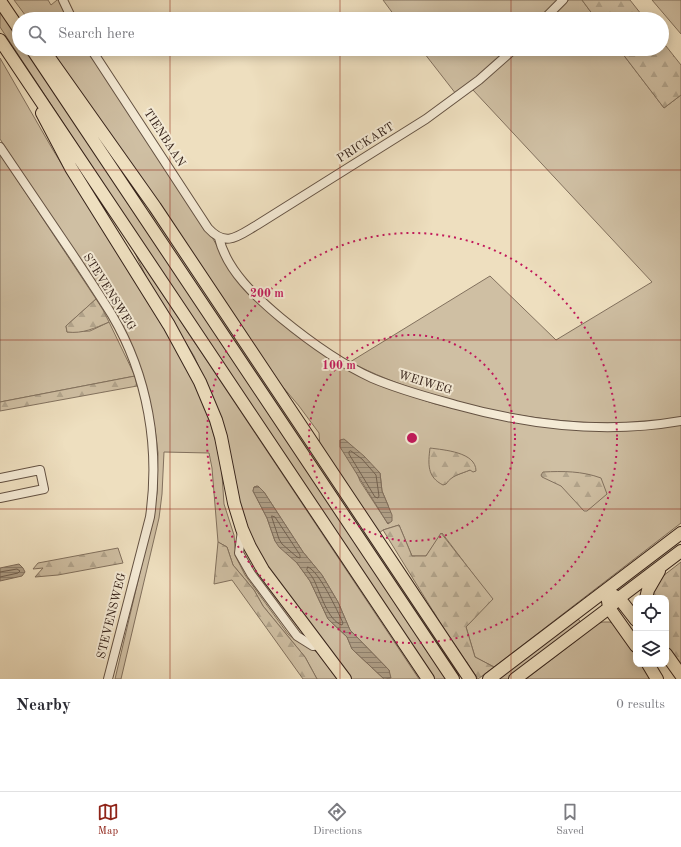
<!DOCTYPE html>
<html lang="en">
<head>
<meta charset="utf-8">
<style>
  :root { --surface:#fff; --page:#f7f7f7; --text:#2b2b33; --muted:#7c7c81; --line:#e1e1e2; --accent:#8f2418 }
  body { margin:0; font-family:"Old Standard TT",serif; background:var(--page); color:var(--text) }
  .controls { position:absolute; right:12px; bottom:12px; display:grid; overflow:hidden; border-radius:8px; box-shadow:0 2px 10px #0003 }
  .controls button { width:36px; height:36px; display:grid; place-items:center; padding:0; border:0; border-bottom:1px solid var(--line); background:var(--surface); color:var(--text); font:20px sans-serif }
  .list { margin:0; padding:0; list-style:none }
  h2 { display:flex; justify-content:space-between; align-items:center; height:52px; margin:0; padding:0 16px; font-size:17px }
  h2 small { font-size:13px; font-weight:400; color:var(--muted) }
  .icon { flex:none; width:22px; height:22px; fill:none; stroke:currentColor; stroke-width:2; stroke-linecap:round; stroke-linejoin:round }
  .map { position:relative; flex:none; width:681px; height:679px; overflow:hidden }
  .search { position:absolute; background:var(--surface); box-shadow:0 2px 10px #0003; left:12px; right:12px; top:12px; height:44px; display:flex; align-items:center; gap:10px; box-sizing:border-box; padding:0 14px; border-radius:22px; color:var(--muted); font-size:15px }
  .sheet { height:112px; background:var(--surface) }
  nav { display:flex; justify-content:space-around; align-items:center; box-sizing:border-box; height:56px; border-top:1px solid var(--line); background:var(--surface); font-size:11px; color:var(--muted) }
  nav a { display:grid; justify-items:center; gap:2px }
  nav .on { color:var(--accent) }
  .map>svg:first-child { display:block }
  .green { fill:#cfbfa3; stroke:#82715e; fill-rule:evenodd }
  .forest { fill:url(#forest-firs); stroke:#82715e }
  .water { fill:url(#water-rules); stroke:#7f6d5b }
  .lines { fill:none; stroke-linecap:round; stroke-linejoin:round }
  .shore { stroke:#726150; stroke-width:1 }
  .minor-casing { stroke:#645243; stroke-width:10 }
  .highway-casing { stroke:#36231a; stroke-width:14 }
  .minor { stroke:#f4ead5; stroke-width:8 }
  .highway { stroke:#eedfbf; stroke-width:12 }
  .grid { fill:none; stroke:#8f2418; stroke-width:1; stroke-opacity:0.55 }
  .ring { fill:none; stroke:#c2185b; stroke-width:2; stroke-dasharray:2 4 }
  .labels { text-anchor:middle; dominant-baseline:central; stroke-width:4; stroke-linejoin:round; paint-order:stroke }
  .street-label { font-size:12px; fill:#36231a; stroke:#f4ead5 }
  .centre { fill:#c2185b; stroke:#f4ead5; stroke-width:2 }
  .ring-label { font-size:12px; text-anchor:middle; font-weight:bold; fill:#c2185b; stroke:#f4ead5; stroke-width:4; stroke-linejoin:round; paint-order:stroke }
</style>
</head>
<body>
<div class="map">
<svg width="681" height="679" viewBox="0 0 681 679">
  <defs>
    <pattern id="forest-firs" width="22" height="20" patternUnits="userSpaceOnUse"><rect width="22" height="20" fill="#cfbfa3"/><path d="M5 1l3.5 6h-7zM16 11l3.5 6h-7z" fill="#b2a48c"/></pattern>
    <pattern id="water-rules" width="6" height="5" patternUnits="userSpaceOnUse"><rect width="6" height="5" fill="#af9f87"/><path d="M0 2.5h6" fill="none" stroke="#8f816e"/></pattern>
  </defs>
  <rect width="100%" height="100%" fill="#eedfbf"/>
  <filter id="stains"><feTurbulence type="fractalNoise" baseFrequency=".005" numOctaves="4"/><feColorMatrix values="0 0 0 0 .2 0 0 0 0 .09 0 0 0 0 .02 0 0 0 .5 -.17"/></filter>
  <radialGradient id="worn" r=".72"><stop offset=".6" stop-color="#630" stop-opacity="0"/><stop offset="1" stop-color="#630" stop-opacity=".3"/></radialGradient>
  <!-- green -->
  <path class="green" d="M14,0H48L51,5L57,0H61L70,19H28Z
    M383,0H561L542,19H397Z
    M569,0H582L596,19H550Z
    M652,0H681V34Z
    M0,8L19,36V49H28L446,679H430L0,27Z
    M49,49H89L205,225L224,258L287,325L400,392L435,404L473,413L556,427L681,424V523L494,667L475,657L466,627L492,599L442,533L426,556H412L399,525L383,530L379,533L320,448L319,433L299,406L266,367ZM344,439L380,473L382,491L388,505V524L360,481ZM442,450L459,454L470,470L454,476L449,479Z
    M421,49H511L456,94Z
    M520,49H619L664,108L681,95V417C582,436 439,408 350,362L490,276L556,340L652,282L473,90Z
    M0,58L53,150L173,343L200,391L209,418L221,460L224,504L234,535L235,548L238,554L235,555L245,575L288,634L293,638H296L318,653L337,679H317L305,657L263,606L254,590L233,565L227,547L218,542L212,468L209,453L164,452L162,494L159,518L121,679H115L153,517L157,493L158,453L155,429L140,367L110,308L0,139Z
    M0,154L96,299L66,326L67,332L90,331L109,322L135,376L0,402Z
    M135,253L419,679H388L390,678L389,670L350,630L338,602L322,575L303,552L264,492L257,486L254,487L253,491L267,518L275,541L297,563L310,581L328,619L347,637L352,649L384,679H350L264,565L248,538L208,387L194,356L150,285Z
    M576,616L582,624L509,679H499C525,659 550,637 576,616Z
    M603,622H610L617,626L636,655V664H642L651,679H526L577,640L596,624Z"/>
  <!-- forest -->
  <path class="forest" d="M582,0H630L645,19H596Z
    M662,41L681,65V95L664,108L619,49H662Z
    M96,299L103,310L109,322C95,328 83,334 67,332L66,326Z
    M135,376L137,386L0,411V402Z
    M430,448C444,450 476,452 476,471L473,472L470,470C461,474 452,475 446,484L443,485C427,477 428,464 430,448Z
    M543,472C563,471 582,471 601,478L607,494L587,511H584L561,486L542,477L541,475Z
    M399,525L412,556H426L441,533L493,599L466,627L475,657L494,667L478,679L446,632L383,530Z
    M218,542L227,547L233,565L254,590L263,606L305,657L317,679H303L232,580L214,584Z
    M118,548L123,563L58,575L35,577L43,568L33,569L38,563Z
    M681,562V669L666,649V598H649L663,576Z"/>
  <!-- water -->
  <path class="water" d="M344,439L364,456L380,473L382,491L392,515V521L388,524L340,447V440Z
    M258,486L264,492L303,552L322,575L338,602L350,630L389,670L391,678L384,679L352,649L347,637L328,619L310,581L297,563L279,547L275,541L267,518L253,491L254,487Z
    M19,564L23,568L25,572L22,576L0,581V568Z"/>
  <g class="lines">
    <!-- shore -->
    <path class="shore" d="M351,451L362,459L376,475L379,496L378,498L375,497L349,454V452Z
      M272,516L275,517L300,555V558L297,557L282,544L279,539L272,518Z
      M308,567C319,571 337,610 343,623L342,625C328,621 320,592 314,580C312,576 309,573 307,570Z
      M0,572L17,569L20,571L18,573L0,577"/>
    <defs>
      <path id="minor" d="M63,0L72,19
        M544,19L563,0
        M91,49L208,228C226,248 238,236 257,225L426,119L479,80L514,49
        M0,147C24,182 47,217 71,252C85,273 99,294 112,315C148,376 160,448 150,517L108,679
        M219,238C227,271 256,297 281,318C309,341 339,363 372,378C400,390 427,397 456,405C528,425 607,434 681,421
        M0,478L40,470L44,489L0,498
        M242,530L239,553L251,574L297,636L313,646L319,645"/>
      <path id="highway" d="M0,1L19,29
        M0,40L428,679
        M32,49L453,679
        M43,49L155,207L470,679
        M42,113L71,168L169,325L200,382L216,420L221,437L234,503L242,529L250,547L263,570L345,679
        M613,595L619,598L636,620
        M646,598L648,590L659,571
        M608,601L609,608L636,646
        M666,654L681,675
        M648,664L657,679
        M489,679L681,533
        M515,679L609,608L619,598L681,551"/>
    </defs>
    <!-- minor casing -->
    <use href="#minor" class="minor-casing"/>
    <!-- highway casing -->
    <use href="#highway" class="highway-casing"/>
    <!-- minor -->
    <use href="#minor" class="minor"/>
    <!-- highway -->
    <use href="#highway" class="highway"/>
  </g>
  <!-- grid -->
  <path class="grid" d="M170,0V19M340,0V19M511,0V19M170,49V679M340,49V679M511,49V679M0,170H681M0,340H681M0,509H681"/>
  <!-- distance rings -->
  <g class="ring">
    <circle cx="412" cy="438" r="103"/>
    <circle cx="412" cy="438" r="205"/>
  </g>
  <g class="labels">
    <!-- street labels -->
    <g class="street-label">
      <text transform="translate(164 138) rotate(57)">TIENBAAN</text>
      <text transform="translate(366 143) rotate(-32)">PRICKART</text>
      <text transform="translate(109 292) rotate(58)">STEVENSWEG</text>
      <text transform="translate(425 383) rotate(17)">WEIWEG</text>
      <text transform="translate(112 616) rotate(-76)">STEVENSWEG</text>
    </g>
  </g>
  <circle cx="412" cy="438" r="6" class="centre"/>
  <g class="ring-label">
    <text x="267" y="297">200 m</text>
    <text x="339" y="369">100 m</text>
  </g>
  <rect width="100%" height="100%" filter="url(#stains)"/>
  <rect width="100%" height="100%" fill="url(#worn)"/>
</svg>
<div class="controls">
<button><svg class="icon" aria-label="locate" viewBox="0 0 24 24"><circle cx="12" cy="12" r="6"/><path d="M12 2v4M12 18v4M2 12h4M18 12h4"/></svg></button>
<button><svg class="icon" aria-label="layers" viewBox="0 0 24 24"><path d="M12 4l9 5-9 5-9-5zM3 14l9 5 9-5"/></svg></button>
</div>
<div class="search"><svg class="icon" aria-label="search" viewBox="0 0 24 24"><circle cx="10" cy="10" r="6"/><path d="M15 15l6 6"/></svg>Search here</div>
</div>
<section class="sheet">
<h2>Nearby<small>0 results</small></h2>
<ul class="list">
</ul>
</section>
<nav>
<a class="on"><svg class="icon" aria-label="map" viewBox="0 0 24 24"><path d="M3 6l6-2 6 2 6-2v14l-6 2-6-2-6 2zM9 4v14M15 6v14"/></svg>Map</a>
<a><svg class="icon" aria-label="directions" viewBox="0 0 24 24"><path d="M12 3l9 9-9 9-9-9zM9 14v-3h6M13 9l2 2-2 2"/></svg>Directions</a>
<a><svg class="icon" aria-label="saved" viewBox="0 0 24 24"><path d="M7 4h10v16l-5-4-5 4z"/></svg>Saved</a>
</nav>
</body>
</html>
